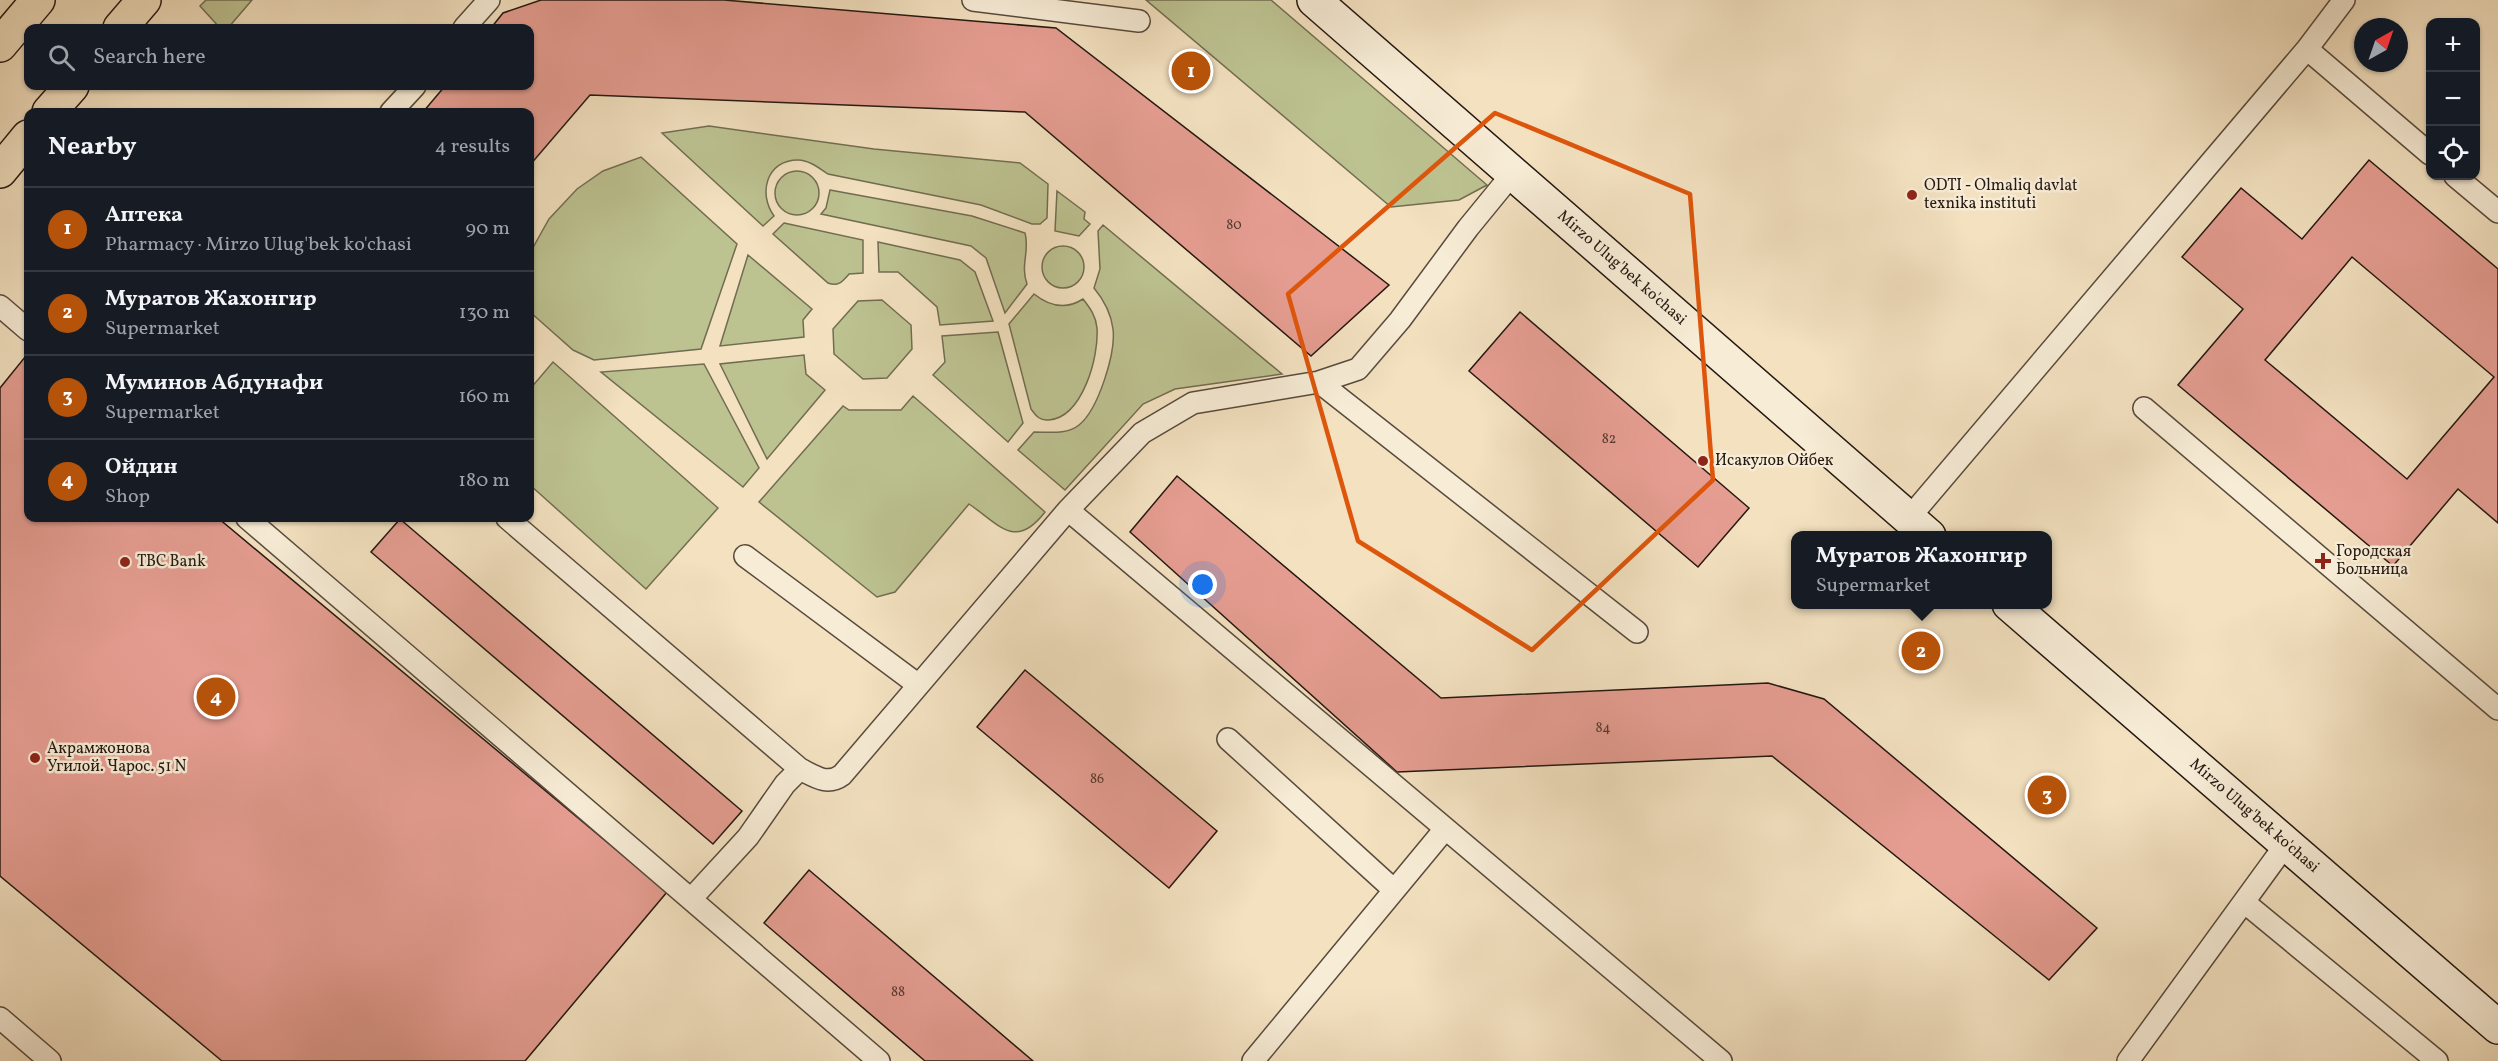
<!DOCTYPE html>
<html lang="en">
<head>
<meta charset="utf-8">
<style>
  :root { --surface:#171b24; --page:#20242c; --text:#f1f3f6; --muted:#9ea1a6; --line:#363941; --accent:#b45309 }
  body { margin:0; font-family:Vollkorn,serif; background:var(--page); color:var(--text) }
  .controls { position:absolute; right:18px; top:18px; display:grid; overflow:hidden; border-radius:12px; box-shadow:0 2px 4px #0004 }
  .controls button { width:54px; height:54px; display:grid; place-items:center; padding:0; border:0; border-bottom:2px solid var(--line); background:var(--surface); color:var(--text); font:30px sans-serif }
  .compass { position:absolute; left:2354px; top:18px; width:54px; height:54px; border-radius:50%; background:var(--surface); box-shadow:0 2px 4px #0004; rotate:40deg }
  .you { position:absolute; left:1203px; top:585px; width:21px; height:21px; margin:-15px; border:4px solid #fff; border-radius:50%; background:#1a73e8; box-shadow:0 0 0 9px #1a73e833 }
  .badge { display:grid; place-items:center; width:39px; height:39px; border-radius:50%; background:var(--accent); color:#fff; font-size:20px; font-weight:700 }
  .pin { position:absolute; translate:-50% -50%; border:3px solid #fff; box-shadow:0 2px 6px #0006 }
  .popup { position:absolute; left:1791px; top:531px; width:261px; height:78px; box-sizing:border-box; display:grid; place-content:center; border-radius:12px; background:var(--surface); filter:drop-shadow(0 2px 4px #0005); font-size:20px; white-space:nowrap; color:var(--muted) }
  .popup b { font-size:22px; color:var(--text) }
  .popup::after { content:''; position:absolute; left:50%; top:100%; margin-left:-12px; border:12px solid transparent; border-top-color:var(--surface) }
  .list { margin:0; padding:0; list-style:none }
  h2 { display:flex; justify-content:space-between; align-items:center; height:78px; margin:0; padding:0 24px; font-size:26px }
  h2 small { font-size:20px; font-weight:400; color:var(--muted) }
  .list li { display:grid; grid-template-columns:39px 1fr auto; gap:18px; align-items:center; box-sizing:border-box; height:84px; padding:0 24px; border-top:2px solid var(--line) }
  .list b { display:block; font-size:22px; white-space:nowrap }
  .list p { margin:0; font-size:20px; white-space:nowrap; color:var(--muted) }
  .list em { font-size:20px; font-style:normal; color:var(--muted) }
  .icon { flex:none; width:33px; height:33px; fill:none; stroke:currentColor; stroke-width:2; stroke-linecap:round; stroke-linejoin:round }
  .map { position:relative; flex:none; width:2498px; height:1061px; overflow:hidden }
  .search { position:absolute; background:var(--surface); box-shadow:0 2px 4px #0004; left:24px; top:24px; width:510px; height:66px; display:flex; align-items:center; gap:15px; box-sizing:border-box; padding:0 21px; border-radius:12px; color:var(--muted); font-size:22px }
  .panel { position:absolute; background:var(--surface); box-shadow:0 2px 4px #0004; left:24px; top:108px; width:510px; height:414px; border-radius:12px }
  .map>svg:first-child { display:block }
  .green { fill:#bdc291; stroke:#716d51; stroke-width:1.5 }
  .building { fill:#e59d91; stroke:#251811; stroke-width:1.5; fill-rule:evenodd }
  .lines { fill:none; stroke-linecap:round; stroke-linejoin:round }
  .service-casing { stroke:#584a3d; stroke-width:24 }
  .secondary-casing { stroke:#251811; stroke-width:36 }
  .primary-casing { stroke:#251811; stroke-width:36 }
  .service { stroke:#f7ecd6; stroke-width:21 }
  .secondary { stroke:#f7ecd6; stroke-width:33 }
  .primary { stroke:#f3e1c0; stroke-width:33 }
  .marked { fill:none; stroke:#de560c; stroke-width:4.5; stroke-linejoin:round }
  .poi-dot { fill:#8f2418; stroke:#f7ecd6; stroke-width:2 }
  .labels { text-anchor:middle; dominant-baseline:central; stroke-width:5; stroke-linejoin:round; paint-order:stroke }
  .number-label { font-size:14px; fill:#553931 }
  .poi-label { font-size:16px; fill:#251811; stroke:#f7ecd6; text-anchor:start }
  .street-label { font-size:16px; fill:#251811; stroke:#f7ecd6 }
</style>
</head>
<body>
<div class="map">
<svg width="2498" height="1061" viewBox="0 0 2498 1061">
  <rect width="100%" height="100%" fill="#f3e1c0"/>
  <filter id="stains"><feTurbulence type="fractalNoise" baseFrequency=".00333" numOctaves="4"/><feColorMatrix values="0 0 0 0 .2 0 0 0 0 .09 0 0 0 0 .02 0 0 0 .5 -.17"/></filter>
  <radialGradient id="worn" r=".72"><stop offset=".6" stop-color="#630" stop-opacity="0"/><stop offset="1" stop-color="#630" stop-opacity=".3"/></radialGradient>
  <!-- green -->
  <path class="green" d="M206,0H252L228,28H220L200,6Z
    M1146,0H1271L1487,185L1459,200L1391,207Z
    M709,126L874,149L1020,163L1048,184L1047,218L1040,224H1032L981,205L828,174C819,168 809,160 798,160C766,160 758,194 774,216L763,226L662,133Z
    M641,157L737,244L701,349L594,360L573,350L530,312V253L549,219L577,189L603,171Z
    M775 193a22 22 0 1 1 44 0a22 22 0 1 1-44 0Z
    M830,190L972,216L1025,233C1030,251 1020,265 1027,284L1005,313L986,258L971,246L821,214L826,208Z
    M1057,191L1085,212L1084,219L1090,224L1079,236L1055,231Z
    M784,223L863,240V273L849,274C842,282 838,287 828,283L773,234Z
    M1103,225L1282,374L1175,389L1143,404L1065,490L1018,450L1034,432C1049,432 1067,435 1079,425C1098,410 1116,353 1113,329C1111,313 1104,300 1094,288L1100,269L1098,231Z
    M878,242L960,260L975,272L993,321L940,325L937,307L898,272H879Z
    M1042 267a21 21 0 1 1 42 0a21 21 0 1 1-42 0Z
    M748,255L812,309L803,320L804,337L720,346Z
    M1034,294C1049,306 1066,310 1083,299C1090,308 1096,316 1097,328C1099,356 1083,417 1049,420C1040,421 1036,416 1031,409L1009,324Z
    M882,300L911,325L912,349L887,378L863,379L834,354L833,329L858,301Z
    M998,332L1023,423L1008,442L933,375L945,362L942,336Z
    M804,355L806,374L825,390L767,459L720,364Z
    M553,362L718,508L646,589L530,485V389Z
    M704,364L759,468L743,487L601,372Z
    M913,396L1045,512C1015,551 999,524 969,504L895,592L877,597L759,502L843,406L849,410H901Z"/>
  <!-- building -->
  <path class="building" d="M541,0H724L1056,28L1389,285L1311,356L1025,112L590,95L530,165V112H423L445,86H530V28H491L503,13Z
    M2369,160L2498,269V523L2458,489L2393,566L2178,385L2243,309L2182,257L2241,188L2302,239ZM2352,257L2494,377L2407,479L2265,360Z
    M1520,312L1749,508L1698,567L1469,371Z
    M25,357L28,360V518H218L667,892L525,1061H222L0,876V388Z
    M1177,476L1441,698L1768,683L1824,699L2097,928L2049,980L1772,756L1397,772L1130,532Z
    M400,519L742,811L713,844L371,552Z
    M1025,670L1217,831L1169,888L977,727Z
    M809,870L1033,1061H925L764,923Z"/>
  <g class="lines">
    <defs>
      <path id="service" d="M973,0L1139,21
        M464,28L489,0
        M2307,49L2430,154
        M391,112L415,86
        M2455,176L2498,212
        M0,306L28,330
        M1319,382L1637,632
        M2144,408L2498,709
        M1068,510L1721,1061
        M247,518L879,1061
        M507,518L800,769L785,784L748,837L691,899
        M1909,518L2307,49L2344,0
        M745,556L917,684
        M1228,739L1394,890
        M800,769C814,776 827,786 842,775L1068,510L1142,433L1193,403L1319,382L1358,369L1400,320L1468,228L1513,173
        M2244,902L2437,1061
        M0,1018L50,1061
        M1253,1061L1445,829
        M2128,1061L2286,844"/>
      <g id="secondary">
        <path id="s1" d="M1314,0L1929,536"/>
        <path id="s2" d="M2009,604L2498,1027"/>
      </g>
      <path id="primary" d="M120,28L144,0
        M0,45L38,0
        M49,112L72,86
        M0,171L28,137"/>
    </defs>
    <!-- service casing -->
    <use href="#service" class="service-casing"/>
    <!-- secondary casing -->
    <use href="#secondary" class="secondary-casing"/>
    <!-- primary casing -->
    <use href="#primary" class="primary-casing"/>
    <!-- service -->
    <use href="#service" class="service"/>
    <!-- secondary -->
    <use href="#secondary" class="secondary"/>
    <!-- primary -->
    <use href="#primary" class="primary"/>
  </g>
  <!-- marked area -->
  <path class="marked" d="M1495,113L1690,194L1713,480L1532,650L1358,541L1288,294Z"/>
  <!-- markers -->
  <g class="poi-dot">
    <circle cx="1912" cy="195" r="6"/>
    <circle cx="1703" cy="461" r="6"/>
    <path d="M2320 552h6v6h6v6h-6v6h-6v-6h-6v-6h6z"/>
    <circle cx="125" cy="562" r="6"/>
    <circle cx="35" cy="758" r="6"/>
  </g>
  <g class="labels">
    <!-- number labels -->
    <g class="number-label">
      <text x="1234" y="225">80</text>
      <text x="1609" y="439">82</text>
      <text x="1603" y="728">84</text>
      <text x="1097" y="779">86</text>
      <text x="898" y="992">88</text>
    </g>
    <!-- poi labels -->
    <g class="poi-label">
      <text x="1924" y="186">ODTI - Olmaliq davlat<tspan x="1924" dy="18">texnika instituti</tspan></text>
      <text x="1715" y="461">Исакулов Ойбек</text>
      <text x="2336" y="552">Городская<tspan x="2336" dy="18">Больница</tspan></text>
      <text x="137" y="562">TBC Bank</text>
      <text x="47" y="749">Акрамжонова<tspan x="47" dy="18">Угилой. Чарос. 51 N</tspan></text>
    </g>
    <!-- street labels -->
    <g class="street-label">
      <text stroke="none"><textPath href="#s1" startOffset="408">Mirzo Ulug'bek ko'chasi</textPath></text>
      <text stroke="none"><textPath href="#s2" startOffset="324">Mirzo Ulug'bek ko'chasi</textPath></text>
    </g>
  </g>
  <rect width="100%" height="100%" filter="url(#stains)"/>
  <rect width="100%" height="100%" fill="url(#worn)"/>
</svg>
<div class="controls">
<button>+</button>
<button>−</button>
<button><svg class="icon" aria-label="locate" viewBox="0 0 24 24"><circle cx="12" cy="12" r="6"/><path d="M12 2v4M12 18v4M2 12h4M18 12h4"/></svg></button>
</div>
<svg class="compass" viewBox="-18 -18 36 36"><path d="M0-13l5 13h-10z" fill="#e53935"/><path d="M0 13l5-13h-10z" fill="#9ea1a6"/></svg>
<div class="you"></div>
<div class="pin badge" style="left:1191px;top:71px">1</div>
<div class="pin badge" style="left:1921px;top:651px">2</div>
<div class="popup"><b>Муратов Жахонгир</b>Supermarket</div>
<div class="pin badge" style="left:2047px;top:795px">3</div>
<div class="pin badge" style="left:216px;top:697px">4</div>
<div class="search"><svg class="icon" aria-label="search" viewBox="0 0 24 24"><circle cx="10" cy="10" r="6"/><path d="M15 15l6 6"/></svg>Search here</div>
<section class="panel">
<h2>Nearby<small>4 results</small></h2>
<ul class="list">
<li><span class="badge">1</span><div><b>Аптека</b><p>Pharmacy · Mirzo Ulug'bek ko'chasi</p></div><em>90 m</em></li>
<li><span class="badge">2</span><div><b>Муратов Жахонгир</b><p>Supermarket</p></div><em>130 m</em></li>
<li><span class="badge">3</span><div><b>Муминов Абдунафи</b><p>Supermarket</p></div><em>160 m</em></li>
<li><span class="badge">4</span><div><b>Ойдин</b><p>Shop</p></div><em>180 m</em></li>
</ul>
</section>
</div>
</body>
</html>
